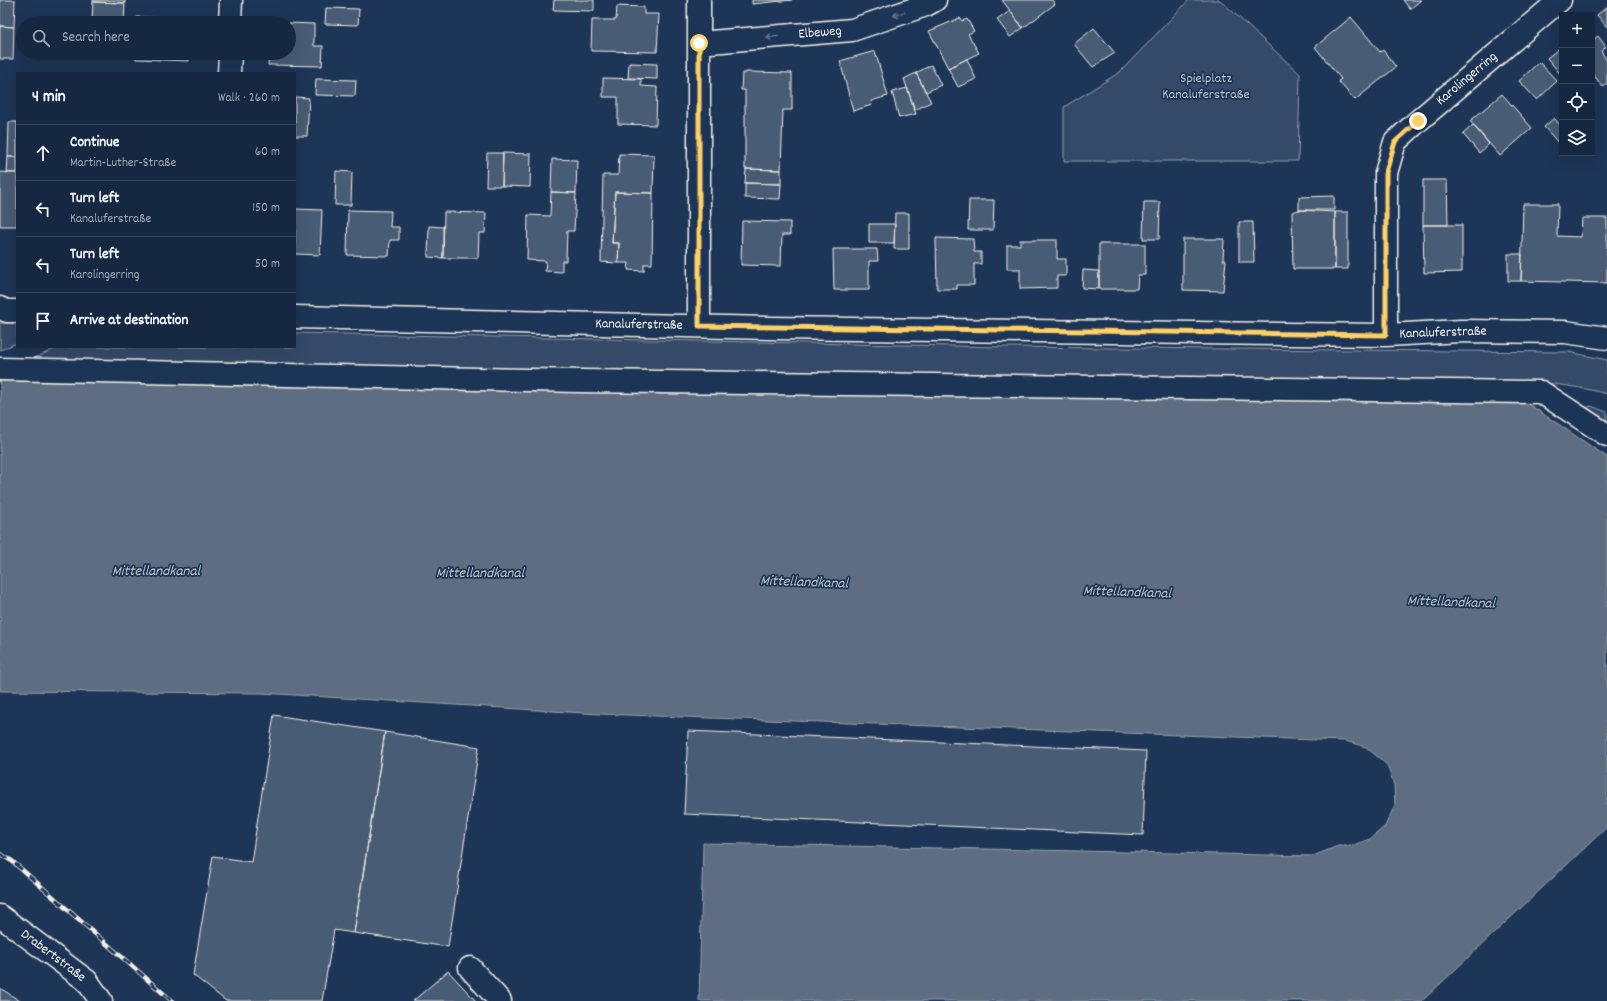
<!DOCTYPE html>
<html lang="en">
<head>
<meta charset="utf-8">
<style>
  :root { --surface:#162841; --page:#23344c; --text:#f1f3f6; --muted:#9ea6b1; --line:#35445a }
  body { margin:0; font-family:Dekko,sans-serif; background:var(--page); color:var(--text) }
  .controls { position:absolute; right:12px; top:12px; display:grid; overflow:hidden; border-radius:0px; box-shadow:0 4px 16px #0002 }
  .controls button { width:36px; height:36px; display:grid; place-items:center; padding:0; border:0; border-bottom:1px solid var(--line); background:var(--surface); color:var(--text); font:20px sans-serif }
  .stop { position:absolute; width:12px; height:12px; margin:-9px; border:3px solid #ffd166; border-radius:50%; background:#fff }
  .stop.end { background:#ffd166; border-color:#fff; box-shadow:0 1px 4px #0008 }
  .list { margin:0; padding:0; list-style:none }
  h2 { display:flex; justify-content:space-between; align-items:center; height:52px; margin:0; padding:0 16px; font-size:17px }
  h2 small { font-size:13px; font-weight:400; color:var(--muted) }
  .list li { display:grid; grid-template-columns:26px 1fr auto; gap:12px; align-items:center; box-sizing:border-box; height:56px; padding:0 16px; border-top:1px solid var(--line) }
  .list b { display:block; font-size:15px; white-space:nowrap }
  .list p { margin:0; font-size:13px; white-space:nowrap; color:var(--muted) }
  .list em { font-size:13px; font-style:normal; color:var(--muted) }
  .icon { flex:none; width:22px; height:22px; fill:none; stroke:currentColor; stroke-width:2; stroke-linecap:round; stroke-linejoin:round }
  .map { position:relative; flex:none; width:1607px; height:1001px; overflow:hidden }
  .search { position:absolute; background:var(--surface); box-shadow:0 4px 16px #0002; left:16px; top:16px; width:280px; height:44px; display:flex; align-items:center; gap:10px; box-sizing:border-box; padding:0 14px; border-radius:22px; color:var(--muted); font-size:15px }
  .panel { position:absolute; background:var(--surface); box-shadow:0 4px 16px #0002; left:16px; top:72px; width:280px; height:276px; border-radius:0px }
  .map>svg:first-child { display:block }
  .green { fill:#354a67; stroke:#949ea8 }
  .water { fill:#5e6d82; stroke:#9aa2ab }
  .building { fill:#485b74; stroke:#f4f1e8 }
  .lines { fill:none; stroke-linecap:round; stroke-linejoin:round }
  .minor-casing { stroke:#f4f1e8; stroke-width:25 }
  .minor { stroke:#1d3557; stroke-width:22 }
  .rail-casing { stroke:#f4f1e8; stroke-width:4.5 }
  .rail { stroke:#1d3557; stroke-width:3; stroke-dasharray:9; stroke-linecap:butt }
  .oneway { stroke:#68778a }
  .route { stroke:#ffd166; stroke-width:5 }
  .labels { text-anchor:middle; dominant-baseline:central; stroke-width:3.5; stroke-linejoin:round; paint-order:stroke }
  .street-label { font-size:14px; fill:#f4f1e8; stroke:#1d3557 }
  .park-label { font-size:14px; fill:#bbbfc1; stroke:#1d3557 }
  .water-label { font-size:15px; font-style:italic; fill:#c0c3c4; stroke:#1d3557 }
</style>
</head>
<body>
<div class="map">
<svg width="1607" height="1001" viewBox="0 0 1607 1001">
  <rect width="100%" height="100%" fill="#1d3557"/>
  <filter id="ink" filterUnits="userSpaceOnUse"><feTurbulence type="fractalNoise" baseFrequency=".025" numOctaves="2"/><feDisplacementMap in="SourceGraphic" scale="8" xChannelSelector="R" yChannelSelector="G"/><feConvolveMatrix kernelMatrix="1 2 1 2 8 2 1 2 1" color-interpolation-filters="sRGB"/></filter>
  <g filter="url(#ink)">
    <!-- green -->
    <path class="green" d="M1189,0H1220L1300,74L1298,161H1064V107L1120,72Z
      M0,323L17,324V343L0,350Z
      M295,333L1005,347L1569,352L1607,360V394C1556,380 1504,381 1452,380L23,363L59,347H295Z
      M1591,406L1607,412V424L1583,409Z"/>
    <!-- water -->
    <path class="water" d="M0,381L1527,403L1607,457V827L1422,1001H699L703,843L1313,856L1338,846H1350L1370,839L1385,826L1395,805L1394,785L1387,765L1366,747L1345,741L600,714L262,693L0,691Z"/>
    <!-- building -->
    <path class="building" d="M0,0H15L14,27L0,26Z
      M93,0H125V3L93,2Z
      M554,0H594V11L553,10Z
      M752,0H792L752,4Z
      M1002,0H1052L1055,4L1023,28Z
      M1403,0H1421L1410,9Z
      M93,2L125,3L124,23H92Z
      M617,6L644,7V14H659L657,52L591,51L592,20H616Z
      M1607,7V27L1597,15Z
      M326,8L359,9L358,25L325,24Z
      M1010,11L1023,28L1010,37L997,20Z
      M137,17L190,18V23H136Z
      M1351,17L1380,52L1383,50L1396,67L1355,100L1338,81L1341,79L1315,47Z
      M960,18L962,21L967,19L974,31L968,34L979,53L948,68L929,31Z
      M289,23L314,24V46H323L322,66L268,65L269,53H289Z
      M0,26L14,27L13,59H0Z
      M1094,28L1115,53L1093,67L1074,44Z
      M1598,36L1606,47L1601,51L1607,61V84L1603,87L1592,73V41Z
      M1562,46V76L1547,58Z
      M875,51L888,96L871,101L872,105L853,111L840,61Z
      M124,53H189V61L136,59L135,57H124Z
      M967,59L976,79L958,87L948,68Z
      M1539,62L1557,81L1537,100L1519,81Z
      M629,63L657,64V79L628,78Z
      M931,65L941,85L926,92L916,73Z
      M746,72L792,73V110H783L781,170L745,169V90H741L742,73H746Z
      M916,73L931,102L915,110L904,79Z
      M603,78L641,79V86L657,87L656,125L618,124V97H603Z
      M316,79L356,80L355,96L315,95Z
      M907,88L916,114L899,118L892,92Z
      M1502,94L1532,128L1500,156L1470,121Z
      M295,97L309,98L307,136H295Z
      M1554,118L1562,127V147L1544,127Z
      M9,122H17V157H8Z
      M1473,125L1489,144L1479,153L1463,134Z
      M487,153H503L502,186H486Z
      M503,153L531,154L530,187L502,186Z
      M619,154L654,155L653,193L615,192L612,243H619L618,263L601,262L603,175H618Z
      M8,157H17V173H7Z
      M552,159L577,160L576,193L551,192Z
      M746,169L781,170V184L745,183Z
      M336,171L352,172L351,205H335Z
      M0,172L17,173V226H0Z
      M1423,180H1447L1448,225H1423Z
      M745,183L781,184L780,199L745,198Z
      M551,192L576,193L574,231H567L566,261H562V272L545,271L546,261L527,260L528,215L550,216Z
      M615,192L653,193L652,264H644V271L628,270L629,263H618L619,243H612Z
      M1334,196V210H1299V197Z
      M969,200H994L993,230H968Z
      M1144,202H1160L1159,239H1143Z
      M1523,204H1558L1557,236L1581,237L1582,218H1607V283L1521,281Z
      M295,209L322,210L320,255L295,254Z
      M348,210L391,211L390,227H399V240H390L389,256L347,255Z
      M1299,210L1335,212V269H1293L1292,212Z
      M444,212L486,213L485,233H479L478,258H443Z
      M1335,212H1348V269H1335Z
      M895,213H909V249H894Z
      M742,221L790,222V235H782L781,266L741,265Z
      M1239,222H1253L1254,262H1239Z
      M869,224H895L894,243H869Z
      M1423,225H1462V272L1424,273Z
      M429,226L443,227V258L428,257Z
      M936,238L973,239L974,252H981V264H974V285H957V289H937Z
      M1183,239H1224L1223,260H1226L1223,291L1183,290Z
      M1020,240H1057V259H1066V276H1057V288L1020,289V269H1007V245H1020Z
      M1099,244H1145V275H1138L1137,289H1099Z
      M833,249H877L878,261H869V290H834Z
      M1508,254H1522L1521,281H1508Z
      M1083,270L1099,271V289L1082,288Z
      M274,715L385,732L354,933L334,930L322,1001H226L193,975L213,856L251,862Z
      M688,731L1146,751L1143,835L684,814Z
      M385,732L479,747L448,947L354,933Z
      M448,971L476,1001H413Z
      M0,988L20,1001H0Z"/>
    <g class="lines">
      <defs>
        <path id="minor" d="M699,0V326
          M230,23L231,0
          M699,43L852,30L926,5L935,0
          M229,73L230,53
          M0,308L7,311H17
          M295,317L769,328L1285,334L1386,335L1461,331L1565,332L1607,338
          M1386,335V173L1395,142L1418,121L1560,0
          M0,369L581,381L1541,392L1607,435
          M0,916L87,981L101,1001
          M470,968L500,1001"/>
      </defs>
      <!-- minor casing -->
      <use href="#minor" class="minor-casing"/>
      <!-- minor -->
      <use href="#minor" class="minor"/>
      <defs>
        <path id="rail" d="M0,854L12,861L172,1001"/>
      </defs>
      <!-- rail casing -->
      <use href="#rail" class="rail-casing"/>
      <!-- rail -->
      <use href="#rail" class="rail"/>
    </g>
    <!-- one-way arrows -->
    <defs><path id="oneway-shaft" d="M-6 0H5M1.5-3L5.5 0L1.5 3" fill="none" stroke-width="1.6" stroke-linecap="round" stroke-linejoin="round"/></defs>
    <g class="oneway">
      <use href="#oneway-shaft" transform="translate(899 14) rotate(162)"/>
      <use href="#oneway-shaft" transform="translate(772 37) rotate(175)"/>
    </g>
  </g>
  <g class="lines" filter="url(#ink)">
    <!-- route -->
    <path class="route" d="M699,43V326L1386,335V172L1395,142L1418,121"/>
  </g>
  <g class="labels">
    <!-- street labels -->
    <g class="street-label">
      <text transform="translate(820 33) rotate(-5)">Elbeweg</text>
      <text transform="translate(1467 79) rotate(-40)">Karolingerring</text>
      <text transform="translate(639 325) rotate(1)">Kanaluferstraße</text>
      <text transform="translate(1443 333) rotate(-2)">Kanaluferstraße</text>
      <text transform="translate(53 956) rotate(37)">Drabertstraße</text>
    </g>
    <!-- park labels -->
    <g class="park-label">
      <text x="1206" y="79">Spielplatz<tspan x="1206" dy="16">Kanaluferstraße</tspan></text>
    </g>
    <!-- water labels -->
    <g class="water-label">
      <text x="156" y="572">Mittellandkanal</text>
      <text x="480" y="574">Mittellandkanal</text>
      <text transform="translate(804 583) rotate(2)">Mittellandkanal</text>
      <text transform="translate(1127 593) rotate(2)">Mittellandkanal</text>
      <text transform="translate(1451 603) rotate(2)">Mittellandkanal</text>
    </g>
  </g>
</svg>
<div class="controls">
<button>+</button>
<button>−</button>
<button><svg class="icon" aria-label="locate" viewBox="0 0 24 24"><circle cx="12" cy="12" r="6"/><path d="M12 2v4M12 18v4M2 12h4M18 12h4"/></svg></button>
<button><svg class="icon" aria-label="layers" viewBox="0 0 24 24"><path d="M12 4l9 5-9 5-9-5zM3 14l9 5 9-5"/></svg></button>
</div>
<div class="stop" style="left:699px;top:43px"></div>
<div class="stop end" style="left:1418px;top:121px"></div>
<div class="search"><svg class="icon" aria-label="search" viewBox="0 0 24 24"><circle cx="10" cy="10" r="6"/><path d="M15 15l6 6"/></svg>Search here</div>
<section class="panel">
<h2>4 min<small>Walk · 260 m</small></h2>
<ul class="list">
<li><svg class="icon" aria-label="ahead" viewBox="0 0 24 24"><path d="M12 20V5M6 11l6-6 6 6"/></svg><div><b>Continue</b><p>Martin-Luther-Straße</p></div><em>60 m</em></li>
<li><svg class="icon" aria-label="left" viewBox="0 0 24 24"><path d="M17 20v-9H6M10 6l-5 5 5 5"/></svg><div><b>Turn left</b><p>Kanaluferstraße</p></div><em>150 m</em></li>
<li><svg class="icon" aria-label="left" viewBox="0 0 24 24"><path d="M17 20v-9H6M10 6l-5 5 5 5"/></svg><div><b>Turn left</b><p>Karolingerring</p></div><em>50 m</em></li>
<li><svg class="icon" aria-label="arrive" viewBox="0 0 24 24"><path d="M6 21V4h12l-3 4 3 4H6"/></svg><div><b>Arrive at destination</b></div></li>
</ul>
</section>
</div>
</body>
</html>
